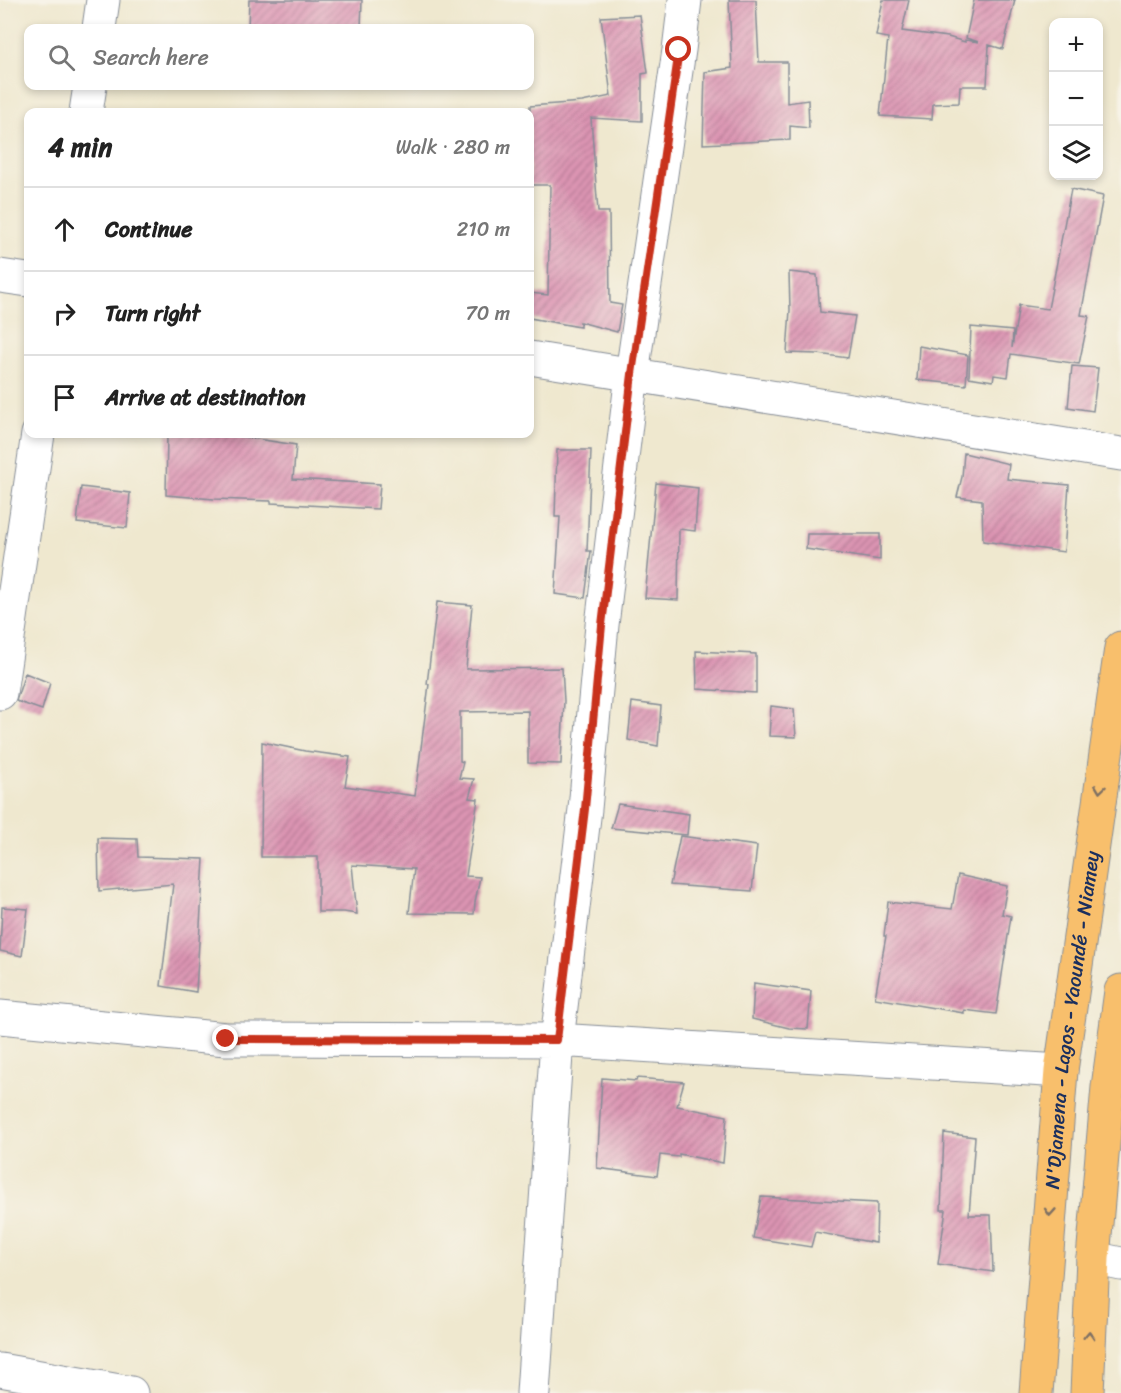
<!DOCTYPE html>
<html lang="en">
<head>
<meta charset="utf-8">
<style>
  :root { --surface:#fff; --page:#f6f6f6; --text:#222; --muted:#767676; --line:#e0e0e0 }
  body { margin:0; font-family:Sriracha,sans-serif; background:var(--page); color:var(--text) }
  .controls { position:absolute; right:18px; top:18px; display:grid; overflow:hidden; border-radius:12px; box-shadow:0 3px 9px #0003 }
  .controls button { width:54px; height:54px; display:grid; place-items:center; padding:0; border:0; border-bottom:2px solid var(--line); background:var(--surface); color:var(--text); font:30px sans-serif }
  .stop { position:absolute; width:18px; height:18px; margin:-14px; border:4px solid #c8321e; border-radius:50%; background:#fff }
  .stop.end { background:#c8321e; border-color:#fff; box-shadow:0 2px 6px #0008 }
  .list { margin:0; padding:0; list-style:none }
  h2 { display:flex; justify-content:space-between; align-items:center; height:78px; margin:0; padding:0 24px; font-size:26px }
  h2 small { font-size:20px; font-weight:400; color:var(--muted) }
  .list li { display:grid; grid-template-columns:39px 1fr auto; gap:18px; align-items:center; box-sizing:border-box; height:84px; padding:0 24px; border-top:2px solid var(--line) }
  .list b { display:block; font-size:22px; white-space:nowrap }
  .list em { font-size:20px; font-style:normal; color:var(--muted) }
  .icon { flex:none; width:33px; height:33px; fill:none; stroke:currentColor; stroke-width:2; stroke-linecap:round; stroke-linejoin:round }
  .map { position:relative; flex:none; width:1121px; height:1393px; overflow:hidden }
  .search { position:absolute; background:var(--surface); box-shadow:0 3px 9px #0003; left:24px; top:24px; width:510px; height:66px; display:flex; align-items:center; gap:15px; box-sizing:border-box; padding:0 21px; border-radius:12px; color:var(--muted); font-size:22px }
  .panel { position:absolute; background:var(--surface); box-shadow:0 3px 9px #0003; left:24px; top:108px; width:510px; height:330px; border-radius:12px }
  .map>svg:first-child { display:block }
  .building { fill:url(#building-hatch) }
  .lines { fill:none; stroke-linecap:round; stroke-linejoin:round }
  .minor-casing { stroke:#858c96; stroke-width:35 }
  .highway-casing { stroke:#858c96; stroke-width:35 }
  .minor { stroke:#fff; stroke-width:33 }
  .highway { stroke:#f8bf6c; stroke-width:33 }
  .oneway { stroke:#7e7064 }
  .route { stroke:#c8321e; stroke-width:8 }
  .labels { text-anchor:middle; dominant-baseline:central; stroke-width:5; stroke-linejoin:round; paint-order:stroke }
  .street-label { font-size:20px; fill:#1b2f5e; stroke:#f7f3e8 }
</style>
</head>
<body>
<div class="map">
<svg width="1121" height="1393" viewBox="0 0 1121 1393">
  <defs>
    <pattern id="building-hatch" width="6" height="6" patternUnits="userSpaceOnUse" patternTransform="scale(1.5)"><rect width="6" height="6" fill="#dc94b2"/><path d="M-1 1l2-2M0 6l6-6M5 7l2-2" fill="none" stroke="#b27994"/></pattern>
  </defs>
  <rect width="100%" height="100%" fill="#f7f3e8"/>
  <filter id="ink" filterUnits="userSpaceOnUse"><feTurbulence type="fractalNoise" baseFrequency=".0167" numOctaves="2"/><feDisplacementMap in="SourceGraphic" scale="12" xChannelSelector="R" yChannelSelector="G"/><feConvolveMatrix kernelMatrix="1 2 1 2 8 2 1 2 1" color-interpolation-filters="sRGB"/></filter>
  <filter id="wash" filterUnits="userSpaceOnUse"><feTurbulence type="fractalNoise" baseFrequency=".008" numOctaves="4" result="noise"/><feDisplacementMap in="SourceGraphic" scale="24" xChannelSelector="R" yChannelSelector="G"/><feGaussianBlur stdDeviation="1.35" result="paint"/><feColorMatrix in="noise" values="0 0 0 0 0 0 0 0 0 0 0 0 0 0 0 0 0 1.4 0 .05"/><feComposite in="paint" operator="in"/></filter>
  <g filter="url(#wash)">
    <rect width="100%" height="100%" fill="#efe8cf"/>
    <g id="blocks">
      <!-- building -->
      <path class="building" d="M249,0H362L361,28H248Z
        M729,0H756L759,62H787V103L808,100L809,128L790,126V140L703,144L705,72L732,68Z
        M883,0H909L902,31L948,37L965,42V40L979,42L966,38L974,0H1015L1003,49L989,45L987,86H960L959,103L933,104L932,119L880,116L888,38L876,36Z
        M640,15L648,73L642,74V121L591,118L598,212H609L610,303L622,305L617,332L580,322V327L530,318V293L548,295L550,185H530V106L582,102L611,96L601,17Z
        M1071,189L1103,196L1081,315L1089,316L1079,364L1011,354L1008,377L994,375L993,381L969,377L971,327L1013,331L1012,348L1019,305L1048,309Z
        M789,272L817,275L820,312L855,316L848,358L818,354L787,353L790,310Z
        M919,346L968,355L966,385L917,380Z
        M1072,366L1098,368L1093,411L1068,407Z
        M167,434H224L296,445L293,479L380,484L378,509L271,503V501L214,499L166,495Z
        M557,450H591L587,551H591L585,598L555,594L560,517H555Z
        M964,453L1009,464L1007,479L1069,485L1064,552L983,541L982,500L957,497L962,477Z
        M656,483L698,488L695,531L679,529L678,600L645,598Z
        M81,487L130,493L127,528L77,523Z
        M807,534H880V560L806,549Z
        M437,602L472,605L466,669L562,668L564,701L561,764L528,763V711L460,712V761L463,762L459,778L474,779L469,798L478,799L466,876L480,877L475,902L474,914L409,913L414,869L352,865L357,914L344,912H318V857H261L262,742L305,751L350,757L345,786L415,796L429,684H427Z
        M696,651L756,654V693L697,689Z
        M25,673L50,683L42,710L16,701Z
        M632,702L661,706L658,746L628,740Z
        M771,706L794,709L796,737L769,736Z
        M618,804L689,814L687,835L611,828Z
        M680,836L757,846L752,891L670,885Z
        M98,838L137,839L138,857L204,859L196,992L161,986L173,884L99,891Z
        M958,875L1007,886L1002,914L1011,916L996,1014L964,1010V1013L875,998L886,936H884L888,902L952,909Z
        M2,907L28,909L22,956L0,951Z
        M754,983L811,991L808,1029L789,1028L752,1019Z
        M602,1078L636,1081L637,1078L684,1082L677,1106L727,1116L723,1163L679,1154V1157L660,1155L657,1176L597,1168Z
        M944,1133L975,1137L969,1215H991L993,1272L938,1264L946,1210H941Z
        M761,1197L877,1203L876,1243L815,1232L811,1247L753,1238Z"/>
    </g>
  </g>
  <g filter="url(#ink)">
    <use href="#blocks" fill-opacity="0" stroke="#858c96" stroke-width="1.5"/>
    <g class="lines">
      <defs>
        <path id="minor" d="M99,28L103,0
          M86,112L90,86
          M0,276L28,280
          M530,358L1121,454
          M0,693L38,434
          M0,1017L226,1039L557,1040L1061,1071
          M1093,1258L1121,1264
          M0,1370L131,1393
          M533,1393L557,1040L585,809L602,625L632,374L679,50L685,0"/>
        <g id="highway">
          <path id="s1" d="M1036,1393L1061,1071L1121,648"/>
          <path d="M1087,1393L1093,1258L1108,1087L1121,991"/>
        </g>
      </defs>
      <!-- minor casing -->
      <use href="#minor" class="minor-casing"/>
      <!-- highway casing -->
      <use href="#highway" class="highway-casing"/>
      <!-- minor -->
      <use href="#minor" class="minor"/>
      <!-- highway -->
      <use href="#highway" class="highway"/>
    </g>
    <!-- one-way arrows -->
    <defs><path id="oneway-chevron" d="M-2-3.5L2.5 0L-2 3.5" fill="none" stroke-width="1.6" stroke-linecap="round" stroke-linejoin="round" transform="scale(1.5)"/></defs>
    <g class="oneway">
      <use href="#oneway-chevron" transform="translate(1100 789) rotate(98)"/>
      <use href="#oneway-chevron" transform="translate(1050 1212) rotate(94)"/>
      <use href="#oneway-chevron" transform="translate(1089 1335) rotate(-88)"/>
    </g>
  </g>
  <g class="lines" filter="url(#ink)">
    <!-- route -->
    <path class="route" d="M226,1039L557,1040L585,809L602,625L632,374L679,50"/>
  </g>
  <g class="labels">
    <!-- street labels -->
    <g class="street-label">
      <text stroke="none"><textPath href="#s1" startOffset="375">N'Djamena - Lagos - Yaoundé - Niamey</textPath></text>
    </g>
  </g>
</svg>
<div class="controls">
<button>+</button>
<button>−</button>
<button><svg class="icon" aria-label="layers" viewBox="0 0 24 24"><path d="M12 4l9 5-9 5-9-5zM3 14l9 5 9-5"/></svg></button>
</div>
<div class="stop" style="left:679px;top:50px"></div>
<div class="stop end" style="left:226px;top:1039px"></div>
<div class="search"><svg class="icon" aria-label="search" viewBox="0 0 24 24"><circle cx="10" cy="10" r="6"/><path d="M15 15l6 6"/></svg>Search here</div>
<section class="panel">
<h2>4 min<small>Walk · 280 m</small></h2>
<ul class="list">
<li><svg class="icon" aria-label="ahead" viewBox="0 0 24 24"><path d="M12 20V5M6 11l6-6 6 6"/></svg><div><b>Continue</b></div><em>210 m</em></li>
<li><svg class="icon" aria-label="right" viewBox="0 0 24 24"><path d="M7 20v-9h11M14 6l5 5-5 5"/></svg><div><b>Turn right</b></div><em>70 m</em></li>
<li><svg class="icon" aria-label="arrive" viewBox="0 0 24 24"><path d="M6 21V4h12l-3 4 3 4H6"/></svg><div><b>Arrive at destination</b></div></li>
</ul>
</section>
</div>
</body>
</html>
